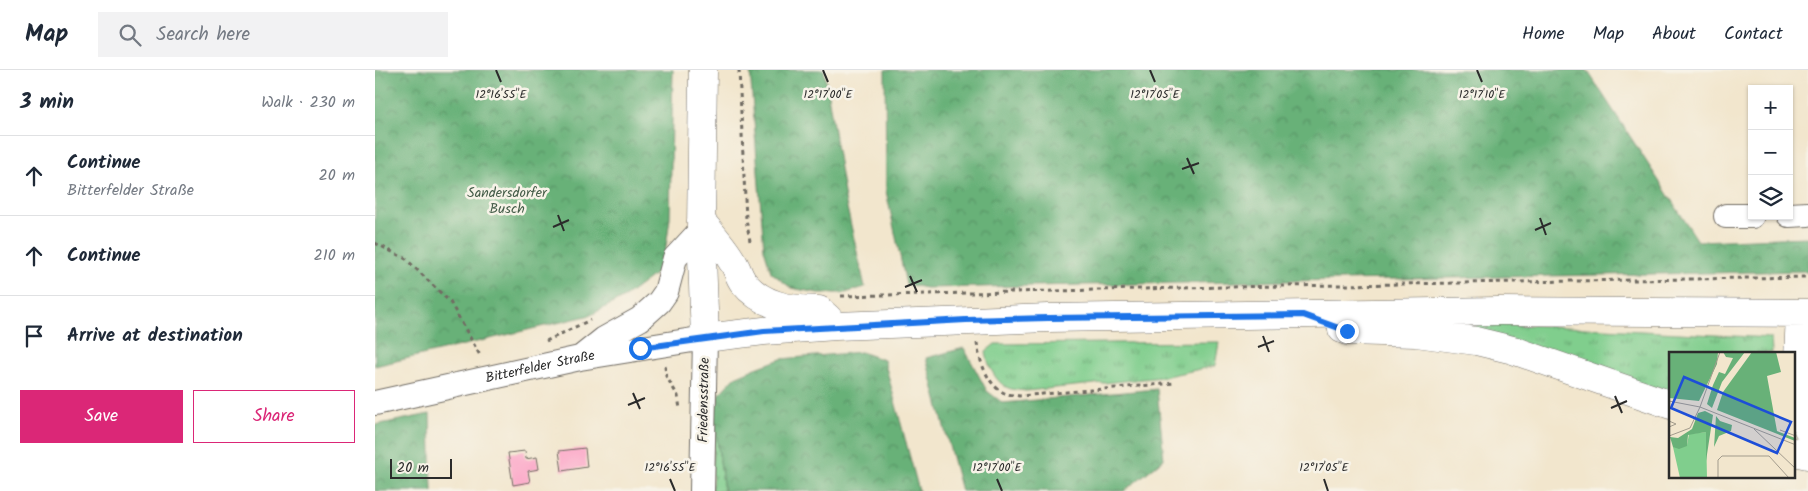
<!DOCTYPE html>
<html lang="en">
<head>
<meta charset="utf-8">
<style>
  :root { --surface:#fff; --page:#f2f2f3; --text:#1f2937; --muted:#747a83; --line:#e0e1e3; --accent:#db2777 }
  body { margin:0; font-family:Kalam,sans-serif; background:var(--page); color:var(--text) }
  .controls { position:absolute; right:15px; top:15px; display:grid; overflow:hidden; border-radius:0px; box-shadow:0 1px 4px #0004 }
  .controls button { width:45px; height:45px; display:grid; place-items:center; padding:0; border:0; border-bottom:1px solid var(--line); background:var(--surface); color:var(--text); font:25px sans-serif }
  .scale { position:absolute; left:15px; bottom:12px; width:62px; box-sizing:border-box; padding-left:5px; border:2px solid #2b2b2b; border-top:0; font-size:14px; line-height:18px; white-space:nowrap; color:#2b2b2b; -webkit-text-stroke:4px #f7f3e8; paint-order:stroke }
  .stop { position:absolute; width:15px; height:15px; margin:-11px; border:4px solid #1a73e8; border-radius:50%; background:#fff }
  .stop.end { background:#1a73e8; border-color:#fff; box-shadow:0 1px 5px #0008 }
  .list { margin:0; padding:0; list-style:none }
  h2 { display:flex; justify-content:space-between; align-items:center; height:65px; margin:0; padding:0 20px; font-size:21px }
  h2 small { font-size:16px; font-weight:400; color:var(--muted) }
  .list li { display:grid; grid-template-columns:32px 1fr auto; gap:15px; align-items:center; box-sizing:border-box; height:80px; padding:0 20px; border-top:1px solid var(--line) }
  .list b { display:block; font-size:19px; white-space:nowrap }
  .list p { margin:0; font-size:16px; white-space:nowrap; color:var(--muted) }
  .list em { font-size:16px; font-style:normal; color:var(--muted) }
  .actions { display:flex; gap:10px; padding:15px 20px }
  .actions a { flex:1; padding:11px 0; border:1px solid var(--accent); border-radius:0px; text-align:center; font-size:18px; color:var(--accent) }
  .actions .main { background:var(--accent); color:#fff }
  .icon { flex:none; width:28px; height:28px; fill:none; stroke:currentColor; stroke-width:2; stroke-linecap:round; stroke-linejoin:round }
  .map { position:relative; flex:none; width:1433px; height:421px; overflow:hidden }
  header { display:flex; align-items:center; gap:30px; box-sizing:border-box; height:70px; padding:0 25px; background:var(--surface); border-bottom:1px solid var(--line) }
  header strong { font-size:24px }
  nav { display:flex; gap:28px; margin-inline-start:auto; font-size:18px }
  .search { width:350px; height:45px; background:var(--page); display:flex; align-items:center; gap:12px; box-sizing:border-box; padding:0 18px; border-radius:0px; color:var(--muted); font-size:19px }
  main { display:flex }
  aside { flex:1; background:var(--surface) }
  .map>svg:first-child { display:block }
  .grass { fill:url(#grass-tufts); stroke:#567c5c }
  .forest { fill:url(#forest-crowns); stroke:#4a6e52 }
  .building { fill:#fca6c7 }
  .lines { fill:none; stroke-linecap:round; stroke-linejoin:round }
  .minor-casing { stroke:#716c64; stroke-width:26 }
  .major-casing { stroke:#716c64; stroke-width:29 }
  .path { stroke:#716c64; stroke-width:3; stroke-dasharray:4 4; stroke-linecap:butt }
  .minor { stroke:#fff; stroke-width:24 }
  .major { stroke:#fff; stroke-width:28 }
  .route { stroke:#1a73e8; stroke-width:6 }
  .ticks { fill:none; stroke:#2b2b2b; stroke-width:2 }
  .labels { text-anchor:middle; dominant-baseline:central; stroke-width:5; stroke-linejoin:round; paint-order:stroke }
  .park-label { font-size:14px; fill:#445c48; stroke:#f7f3e8 }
  .street-label { font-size:14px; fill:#2b2b2b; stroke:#f7f3e8 }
  .inset-road { fill:none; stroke:#a29b8c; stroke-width:1 }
  .view { fill:#1d4ed8; fill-opacity:0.15; stroke:#1d4ed8; stroke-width:2.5 }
  .inset-edge { fill:none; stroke:#2b2b2b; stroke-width:2.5 }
  .ticks-label { font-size:12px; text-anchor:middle; fill:#2b2b2b; stroke:#f7f3e8; stroke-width:5; stroke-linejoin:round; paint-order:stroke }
</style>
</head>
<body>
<header>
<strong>Map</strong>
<div class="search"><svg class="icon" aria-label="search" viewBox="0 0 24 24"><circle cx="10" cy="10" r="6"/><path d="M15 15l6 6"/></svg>Search here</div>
<nav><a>Home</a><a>Map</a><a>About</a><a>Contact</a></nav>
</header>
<main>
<aside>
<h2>3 min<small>Walk · 230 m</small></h2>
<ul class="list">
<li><svg class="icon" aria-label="ahead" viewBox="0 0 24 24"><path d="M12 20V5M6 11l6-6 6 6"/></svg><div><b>Continue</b><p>Bitterfelder Straße</p></div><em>20 m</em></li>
<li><svg class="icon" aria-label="ahead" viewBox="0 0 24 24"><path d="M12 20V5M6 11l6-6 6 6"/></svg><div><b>Continue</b></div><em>210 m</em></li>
<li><svg class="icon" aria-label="arrive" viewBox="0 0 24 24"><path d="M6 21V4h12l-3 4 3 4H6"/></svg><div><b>Arrive at destination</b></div></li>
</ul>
<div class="actions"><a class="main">Save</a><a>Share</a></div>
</aside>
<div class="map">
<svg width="1433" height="421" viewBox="0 0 1433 421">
  <defs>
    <pattern id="grass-tufts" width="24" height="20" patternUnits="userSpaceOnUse" patternTransform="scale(1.25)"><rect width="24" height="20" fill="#80ce8d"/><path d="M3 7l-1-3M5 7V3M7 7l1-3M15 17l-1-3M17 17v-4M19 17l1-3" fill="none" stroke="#69a773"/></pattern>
    <pattern id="forest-crowns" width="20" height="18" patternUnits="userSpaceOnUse" patternTransform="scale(1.25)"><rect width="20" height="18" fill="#68b178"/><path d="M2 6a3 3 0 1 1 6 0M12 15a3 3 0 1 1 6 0" fill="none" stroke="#569063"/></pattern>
  </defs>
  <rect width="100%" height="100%" fill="#f7f3e8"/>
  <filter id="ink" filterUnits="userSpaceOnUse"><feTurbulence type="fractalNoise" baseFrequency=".02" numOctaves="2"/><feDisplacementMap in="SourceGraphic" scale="10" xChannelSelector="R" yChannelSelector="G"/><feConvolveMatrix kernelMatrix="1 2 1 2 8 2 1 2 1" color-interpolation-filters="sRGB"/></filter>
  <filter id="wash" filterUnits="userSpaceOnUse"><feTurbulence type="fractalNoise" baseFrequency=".0096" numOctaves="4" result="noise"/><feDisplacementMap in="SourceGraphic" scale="20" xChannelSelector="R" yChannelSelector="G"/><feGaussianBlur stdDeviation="1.12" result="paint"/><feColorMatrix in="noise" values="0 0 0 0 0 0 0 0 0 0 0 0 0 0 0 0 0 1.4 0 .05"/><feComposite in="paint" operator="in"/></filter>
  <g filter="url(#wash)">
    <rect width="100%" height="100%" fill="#f2e6cd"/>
    <!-- grass -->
    <path class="grass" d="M1099,252L1396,268L1397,283L1296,284L1295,330L1098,265Z
      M844,272L840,296L787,307L651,321C645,320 636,320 631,317C619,310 612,293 611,281L620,274Z
      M339,346L349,421H337Z"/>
    <!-- forest -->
    <path class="forest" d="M0,0H298L295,148L288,198L251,226L216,245L0,296Z
      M375,0H449L470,129L490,217L470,223H443L416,218L396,202L389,179Z
      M510,0H1212L1323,171L1433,167V201L551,218L531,214L511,121Z
      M589,278L612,321L628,333L782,319L789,389L749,421H586L551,288Z
      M486,282L509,290L544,421H349L339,346L345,323L360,307L381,298L406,289Z
      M55,344L57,421H0V355Z"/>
    <g id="blocks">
      <!-- building -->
      <path class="building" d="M210,378L212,397L187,401L184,381Z
        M150,381L151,389L162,387L164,399L153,401L155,412L138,415L133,383Z"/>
    </g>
  </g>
  <g filter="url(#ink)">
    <use href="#blocks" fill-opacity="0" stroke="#716c64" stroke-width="1"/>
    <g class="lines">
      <defs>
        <g id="minor">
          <path d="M1414,145L1433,144"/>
          <path d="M1351,146H1377"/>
          <path d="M209,285L229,269L265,249L284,232L291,222L300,188L326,160"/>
          <path id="s1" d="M0,333L205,288L330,268L327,421"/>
        </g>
        <path id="major" d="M328,0L326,160L330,268L389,261L461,256L673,248L1123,241L1433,243
          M326,151C337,164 349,177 357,191C362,197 363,205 368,212C387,236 415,240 444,240L453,248
          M1425,243C1424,277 1418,330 1433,359
          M967,259L972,261L1041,263L1101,271L1138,280L1296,335
          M1419,382L1433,385"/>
      </defs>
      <!-- minor casing -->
      <use href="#minor" class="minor-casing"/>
      <!-- major casing -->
      <use href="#major" class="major-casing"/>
      <!-- path -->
      <path class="path" d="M364,0L371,149L375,171
        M0,173L31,189L75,232L106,287
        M466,226L851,217L1433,207
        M171,271L215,250
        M602,273C604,290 613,318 632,324C635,325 640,325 644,326L800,313
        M290,296L291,306L303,326L305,339"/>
      <!-- minor -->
      <use href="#minor" class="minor"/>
      <!-- major -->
      <use href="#major" class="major"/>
    </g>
  </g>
  <g class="lines" filter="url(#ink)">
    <!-- route -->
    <path class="route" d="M265,278L389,261L591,250L673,248L928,245L972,261"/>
  </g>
  <!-- ticks -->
  <path class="ticks" d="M121,0L126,12M448,0L453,12M775,0L780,12M1102,0L1107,12M812,88L819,104M807,99L824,93M183,145L189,161M1165,148L1171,165M178,157L194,150M1160,160L1176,153M535,206L542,222M530,217L547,210M888,266L894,282M883,277L899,271M258,323L265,339M1240,326L1247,343M253,335L270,328M1236,338L1252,331M295,409L300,421M622,409L627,421M949,409L953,421"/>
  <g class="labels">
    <!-- park labels -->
    <g class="park-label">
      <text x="132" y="123">Sandersdorfer<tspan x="132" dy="16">Busch</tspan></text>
    </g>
    <!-- street labels -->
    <g class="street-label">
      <text stroke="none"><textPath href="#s1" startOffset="169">Bitterfelder Straße</textPath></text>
      <text transform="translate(329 330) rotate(-89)">Friedensstraße</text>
    </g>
  </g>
  <!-- overview -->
  <g transform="translate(1294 282)">
    <rect width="126" height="126" fill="#f2e6cd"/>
    <path d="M37,80L38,126H11L4,95L18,93L20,82Z" fill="#80ce8d"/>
    <path d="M0,0H49L48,12L30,49L0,46ZM54,0H76L53,30L43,56L38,52L44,33L50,20L56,22L64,6L57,5ZM83,0H107L112,20L98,24L108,79L126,86V89L48,58L54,40ZM36,59L44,63L37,109V80L19,83L18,94L10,97L4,95L1,85L9,86L23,77L29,61ZM47,64L51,69L63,73L62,79L50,84L45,95Z" fill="#68b178"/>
    <path class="inset-road" d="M51,0L31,55L127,93M0,49L31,55L21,76L0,84M0,69L7,72L0,75M85,77L127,117M111,78L127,84M49,126V108L53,104H100L120,126"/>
    <path class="view" d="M15,25L122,70L108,101L2,56Z"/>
    <rect width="126" height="126" class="inset-edge"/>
  </g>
  <g class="ticks-label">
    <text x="126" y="28">12°16'55"E</text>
    <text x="453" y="28">12°17'00"E</text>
    <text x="780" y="28">12°17'05"E</text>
    <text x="1107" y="28">12°17'10"E</text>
    <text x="295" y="401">12°16'55"E</text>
    <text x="622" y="401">12°17'00"E</text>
    <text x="949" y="401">12°17'05"E</text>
  </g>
</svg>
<div class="controls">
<button>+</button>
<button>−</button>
<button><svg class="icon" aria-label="layers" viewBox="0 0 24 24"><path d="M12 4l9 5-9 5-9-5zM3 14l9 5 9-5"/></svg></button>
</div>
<div class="scale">20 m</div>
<div class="stop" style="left:265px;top:278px"></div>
<div class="stop end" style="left:972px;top:261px"></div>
</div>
</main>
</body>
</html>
